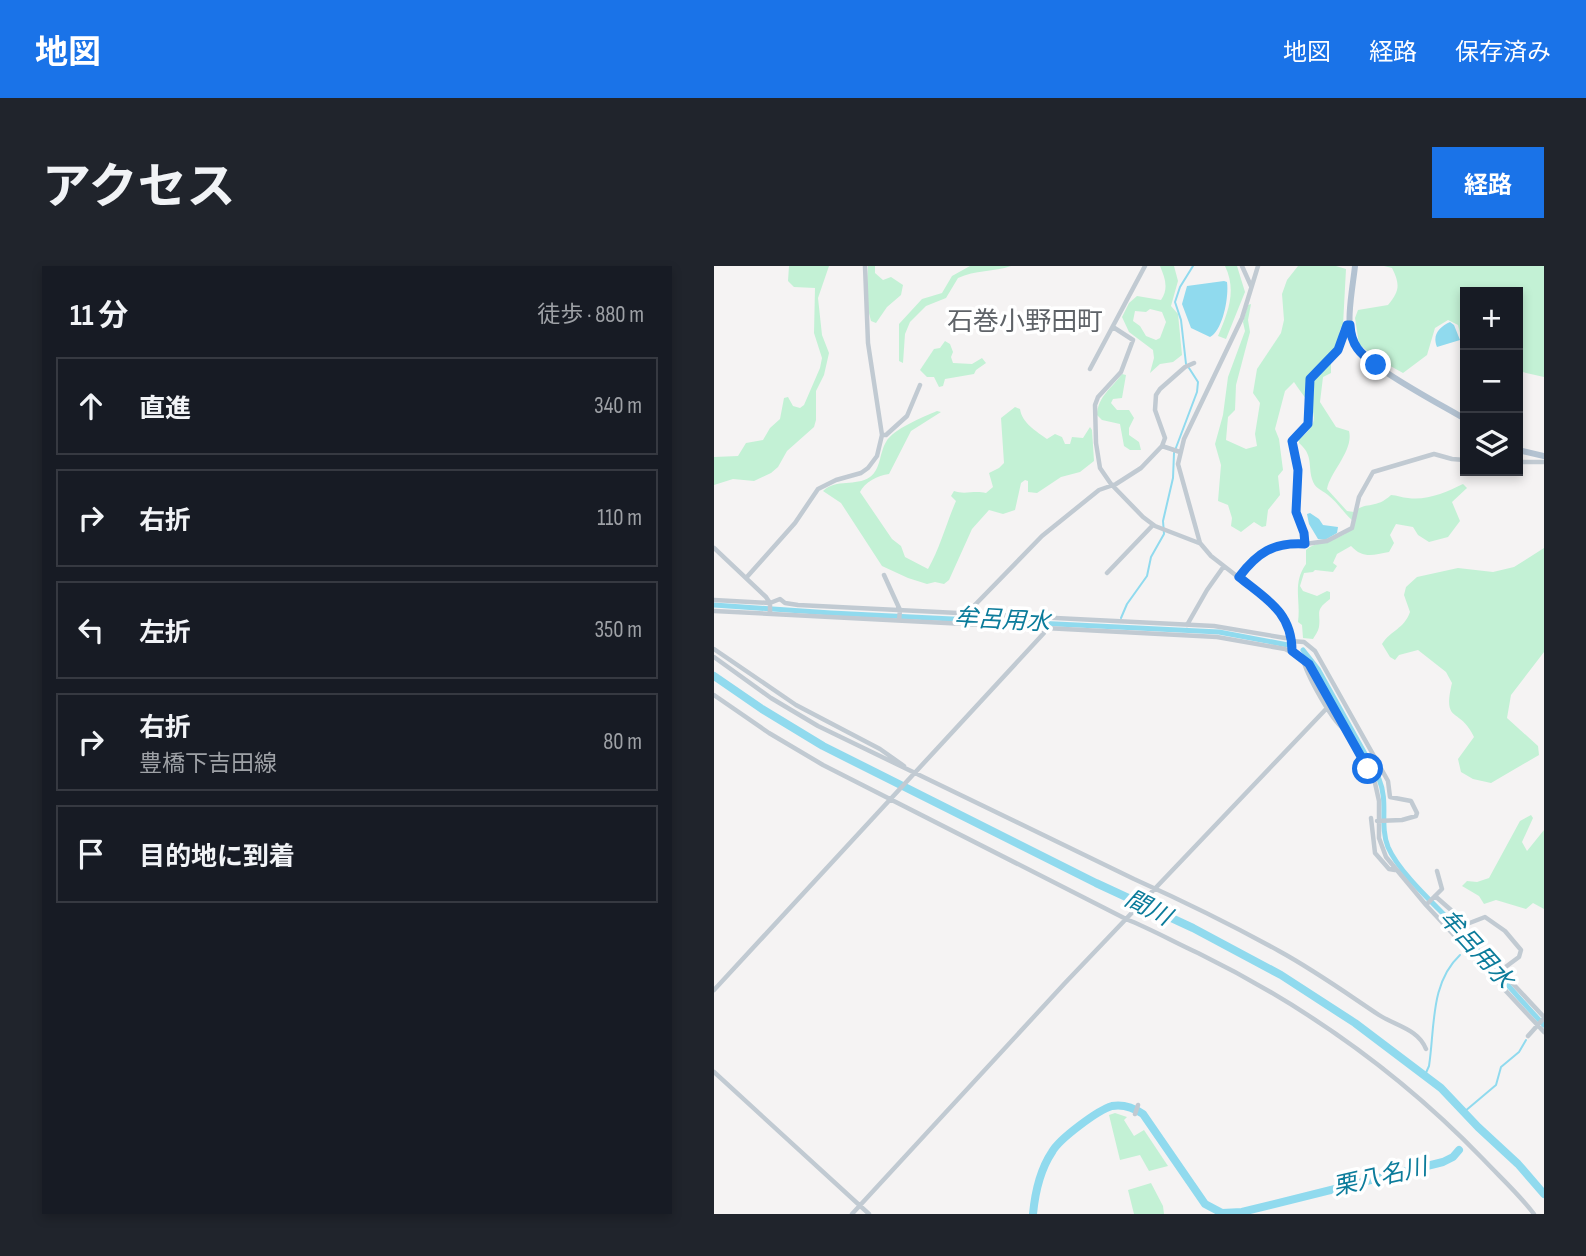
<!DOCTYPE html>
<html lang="ja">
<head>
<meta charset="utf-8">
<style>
  :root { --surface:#171b24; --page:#20242c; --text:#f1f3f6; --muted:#9ea1a6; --line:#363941; --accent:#1a73e8 }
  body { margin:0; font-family:"Sofia Sans Condensed","Noto Sans JP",sans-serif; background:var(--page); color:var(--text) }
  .controls { position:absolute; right:21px; top:21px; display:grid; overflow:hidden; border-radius:0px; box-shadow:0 4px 10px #0003 }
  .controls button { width:63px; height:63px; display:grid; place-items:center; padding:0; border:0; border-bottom:2px solid var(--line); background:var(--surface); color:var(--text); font:35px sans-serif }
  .stop { position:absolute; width:21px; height:21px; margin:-16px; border:5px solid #1a73e8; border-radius:50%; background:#fff }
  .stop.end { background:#1a73e8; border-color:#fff; box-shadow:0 2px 7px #0008 }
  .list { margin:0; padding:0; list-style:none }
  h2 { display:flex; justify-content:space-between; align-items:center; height:91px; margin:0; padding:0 28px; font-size:30px }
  h2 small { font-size:23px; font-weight:400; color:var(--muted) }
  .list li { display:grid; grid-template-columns:46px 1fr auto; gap:21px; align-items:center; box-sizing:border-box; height:98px; margin:0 14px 14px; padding:0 14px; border:2px solid var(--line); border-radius:0px }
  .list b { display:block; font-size:26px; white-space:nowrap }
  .list p { margin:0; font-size:23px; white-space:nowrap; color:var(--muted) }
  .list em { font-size:23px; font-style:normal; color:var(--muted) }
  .icon { flex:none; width:38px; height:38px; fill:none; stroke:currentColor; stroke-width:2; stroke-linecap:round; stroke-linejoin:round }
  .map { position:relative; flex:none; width:830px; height:948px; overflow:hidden; border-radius:0px }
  header { display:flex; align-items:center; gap:42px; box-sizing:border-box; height:98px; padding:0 35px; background:var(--accent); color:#fff }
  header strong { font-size:33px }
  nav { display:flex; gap:38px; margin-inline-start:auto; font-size:24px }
  .intro { display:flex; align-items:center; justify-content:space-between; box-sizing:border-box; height:168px; padding:0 42px }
  h1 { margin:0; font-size:49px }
  .button { padding:18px 32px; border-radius:0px; background:var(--accent); color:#fff; font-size:24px; font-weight:700 }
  main { display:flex; gap:42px; padding:0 42px }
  aside { flex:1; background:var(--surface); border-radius:0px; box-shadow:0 4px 10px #0003 }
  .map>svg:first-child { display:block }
  .green { fill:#c3f1d5; fill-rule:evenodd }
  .water { fill:#90daee }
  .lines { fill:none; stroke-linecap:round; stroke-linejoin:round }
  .stream { stroke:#90daee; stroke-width:2 }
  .canal { stroke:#90daee; stroke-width:5 }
  .river { stroke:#90daee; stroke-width:8 }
  .minor { stroke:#c1cad2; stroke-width:4.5 }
  .major { stroke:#b3c2d1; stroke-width:6 }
  .route { stroke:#1a73e8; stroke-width:9 }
  .labels { text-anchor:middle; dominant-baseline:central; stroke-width:7; stroke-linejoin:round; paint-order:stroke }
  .water-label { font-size:24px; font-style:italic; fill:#0c7c9b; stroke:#fff }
  .quarter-label { font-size:26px; fill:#5f6368; stroke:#fff }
</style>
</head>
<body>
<header>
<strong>地図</strong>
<nav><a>地図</a><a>経路</a><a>保存済み</a></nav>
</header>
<div class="intro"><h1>アクセス</h1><a class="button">経路</a></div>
<main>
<aside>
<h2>11 分<small>徒歩 · 880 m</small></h2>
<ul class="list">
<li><svg class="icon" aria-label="ahead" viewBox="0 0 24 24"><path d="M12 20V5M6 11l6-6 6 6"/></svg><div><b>直進</b></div><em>340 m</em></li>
<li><svg class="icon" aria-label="right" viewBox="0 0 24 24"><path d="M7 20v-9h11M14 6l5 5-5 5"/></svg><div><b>右折</b></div><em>110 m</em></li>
<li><svg class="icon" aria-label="left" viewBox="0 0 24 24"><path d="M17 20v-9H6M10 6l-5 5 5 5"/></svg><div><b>左折</b></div><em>350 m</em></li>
<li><svg class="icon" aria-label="right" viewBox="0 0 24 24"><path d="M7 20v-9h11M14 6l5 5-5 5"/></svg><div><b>右折</b><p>豊橋下吉田線</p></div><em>80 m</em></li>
<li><svg class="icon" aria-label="arrive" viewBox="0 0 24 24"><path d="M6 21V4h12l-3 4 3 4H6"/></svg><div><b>目的地に到着</b></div></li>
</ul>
</aside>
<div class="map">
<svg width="830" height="948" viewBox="0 0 830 948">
  <rect width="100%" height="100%" fill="#f5f3f3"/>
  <!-- green -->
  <path class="green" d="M75,0H115L104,32L108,69L115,87L110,109L102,125V154L100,161L73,185L64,201L57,207L40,215L19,213L0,219V191L24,190L32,177L49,174L56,162L66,153L70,132L74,131L79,140L86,142L90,139L106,102L108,92L100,67L101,22L80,21L74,15Z
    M154,0H161V7L169,14L177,11L189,19L187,29L173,41L162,57L157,55L152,35Z
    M256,0H297C280,6 261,4 244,12L232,32L212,40L196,56L191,68L189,97L185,95V58L208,33L228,27L238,10Z
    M446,0H460L464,15L457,40L464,48L468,89L459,96L446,98L436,107L440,92L439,84L415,66L408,51L415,37L423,30L447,34C455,22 451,12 446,0ZM436,43L448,46L452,56L446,72L442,74L432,70L426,60L419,55L421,45L432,46Z
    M511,0H523L531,26L512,73L504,70C514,46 523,25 511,0Z
    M584,0H622L632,3L629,59L626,64L623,82L617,89V107L609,111L606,136L622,161L635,165C640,184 616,206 613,223L633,245L640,246C651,235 661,244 677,229C683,229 688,232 694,232C712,235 733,226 749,218L753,222L738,236L746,255L734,271L715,276L704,269L699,261L682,258L676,269L680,277L675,286C659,289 649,293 637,280L623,288L619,297L623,300L619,306L601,304L599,306L590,307L586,320L589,325L603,330L613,325L616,326V333C600,345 607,346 605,361C604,366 601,369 599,373L589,372L588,359L584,356C587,333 578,318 592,298V284C603,274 623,277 639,262L638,254C629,246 623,236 614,229C607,223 601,223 598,213C594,198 599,189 585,177V173C614,152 594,138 580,116L571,125L561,163L565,173L569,204L564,210L566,229L554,244L552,260L548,261L540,256L527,266L517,260L518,252L514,239L504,235L507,199L501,178L509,149L514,111L531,65L529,56L534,39L537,38L534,54L536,66L522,119L521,144L514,151L512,174L532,183L543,180L541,168L546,137L539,127L543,103L567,67L570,54L568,28L573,14Z
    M670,0H830V111L804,105V26H751V75L747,71L744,59L734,54L721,62L713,89L689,107L660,91L645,78L641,52L644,44L674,39C686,25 686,18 678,2Z
    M231,75L236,78L239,86L237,91L239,97L258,98L268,92L272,97L262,104L260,108L231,113L229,120L225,121L220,111H213L206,104L220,83L226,82Z
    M408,108L412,109L408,132L399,133L397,137L403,144H415L420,152L415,162V169L425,176L427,184H416L410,180L406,158L388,154L383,149C384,130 398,122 408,108Z
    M301,141L306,143C308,157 322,165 333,173L341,168L348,171L351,178H356L358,171L369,172L376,161L378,164L380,195L366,206L347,211L323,227L314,226V215L311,214L307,217L301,244L289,248L275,244L258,263L235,314L230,318L221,316L213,318L194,312L168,300L127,237L109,225C123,212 141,221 156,211C167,203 165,188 172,176C179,163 209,151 223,145L227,146L197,165L175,208C164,209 150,217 146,226L178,273L187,280L191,291L214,303C226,282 232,258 242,235L237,230L240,225C251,229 260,224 272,227L279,221L275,207L285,202L290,197L287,152Z
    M830,282V386L797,429L793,452L824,480L825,489L777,517L759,513L747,506L744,493L760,471C746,440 728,459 738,417L732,406L704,384L685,389L681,394L676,391L668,378C677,364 690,363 696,346L690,329L692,321L703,311L744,302L779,306L800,301Z
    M817,549L819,552L808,576L813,585L830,564V643L819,637L812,643L782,634L770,638L765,630L748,620L753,615L763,616L775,612L806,555Z
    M401,847L413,851L410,854L420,870L430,864L454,900L435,905L426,889L406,894L395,849Z
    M437,917L449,940L450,948H420L414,924Z"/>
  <!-- water -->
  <path class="water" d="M510,15L513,16C515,31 509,64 496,71L477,62L468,38L473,20Z
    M736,56L740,59L746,74L723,81C718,69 725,61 736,56Z
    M596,247L605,253L609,259L624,261L623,267L611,274L604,273L595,258L593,248Z"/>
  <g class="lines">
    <!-- stream -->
    <path class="stream" d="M472,98L467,54L461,36L466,21L479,0
      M407,352L413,338L433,310L437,291L450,268L449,255L459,212L460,187L483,126L484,116L475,102
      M711,809L715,800C721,761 716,717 746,689
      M750,846L782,819L787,801L805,786L812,774"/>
    <!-- canal -->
    <path class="canal" d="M0,339L117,347L505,366L574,379
      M589,384L604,403L665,513C675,537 665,558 674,581C686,609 727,644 748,667C776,697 801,729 830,759"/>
    <!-- river -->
    <path class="river" d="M0,410L48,443L109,480L382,617L479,662L567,709L641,757L727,822L764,861L804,898L830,928
      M319,948C321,927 326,904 338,886C345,873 384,844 398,840C409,838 420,842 429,848L491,938L508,947L528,946L729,896L739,891L745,884"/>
    <!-- minor -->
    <path class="minor" d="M528,0L537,20
      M544,0L528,52L470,173L464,198L486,277L497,290L564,342L572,355L578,385
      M399,61L419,74L407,106L384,131L381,139L382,177L386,202L397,218L429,251L441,260L485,277
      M376,103L431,0
      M168,169H172L193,150L206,119
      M448,180L466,186
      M804,196H830
      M591,278L613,275L638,262L645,231L659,206L720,188L738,193L751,194
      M0,282L52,331L56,337V348
      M393,307L439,259
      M170,309L186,344L185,354
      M525,311C543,287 559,276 591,278L590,267L582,246L584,204L578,175L595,157L596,113L624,84L630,61L635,59
      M32,312L81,257L104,223L122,214L147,207L154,202L163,190L168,169L154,77L151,0
      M0,334L56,337L66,333L71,337L84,339L500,360L571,372L577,371
      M0,345L503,371L571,383L589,392L599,404L661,517L665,535V572L672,591L712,639L830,766
      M253,358L255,345L328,270L385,224L402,218L427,202L448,180L451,172L441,144L442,129L446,123L471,101L480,97
      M473,359L493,324L510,300
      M577,375L590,376L601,385L674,515L676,531L697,535L703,547L702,550L688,554L663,555
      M0,383L82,439L166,483L190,500
      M0,391L57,432L104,460L420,613C469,635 518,659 565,685C600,704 632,727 665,749C682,760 704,763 712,783
      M589,392C591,406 620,460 632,464
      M0,429L55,467L109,499L412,653C437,663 460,676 484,687C590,739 687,808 769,893C786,911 805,928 820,948
      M657,552L661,587L675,603L681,604
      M721,630L753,658L771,651L791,665L807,684L805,691L778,711
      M712,639L728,623L723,605
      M787,705L830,751
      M0,724L330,367V362
      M814,770L830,752
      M0,806L155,948
      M421,848L424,839
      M138,948L351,717L613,442"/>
    <!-- major -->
    <path class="major" d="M641,0C639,20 631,58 639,76C648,98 728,139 751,153
      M804,184L830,190"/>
  </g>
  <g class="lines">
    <!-- route -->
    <path class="route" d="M654,503L595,398L578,385C578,346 552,333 525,311C543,287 559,276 591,278L590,267L582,246L584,204L578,175L594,158L596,113L624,84L633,59H636C637,79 646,88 662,99"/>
  </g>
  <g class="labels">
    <!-- water labels -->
    <g class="water-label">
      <text transform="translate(288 354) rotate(3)">牟呂用水</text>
      <text transform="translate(434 642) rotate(27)">間川</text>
      <text transform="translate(762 683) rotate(48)">牟呂用水</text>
      <text transform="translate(666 911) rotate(-13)">栗八名川</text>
    </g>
    <!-- quarter labels -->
    <g class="quarter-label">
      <text x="311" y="56">石巻小野田町</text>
    </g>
  </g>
</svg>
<div class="controls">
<button>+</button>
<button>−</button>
<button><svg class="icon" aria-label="layers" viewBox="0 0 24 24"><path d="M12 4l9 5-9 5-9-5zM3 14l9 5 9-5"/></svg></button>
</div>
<div class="stop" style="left:654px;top:503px"></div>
<div class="stop end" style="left:662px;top:99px"></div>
</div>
</main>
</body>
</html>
